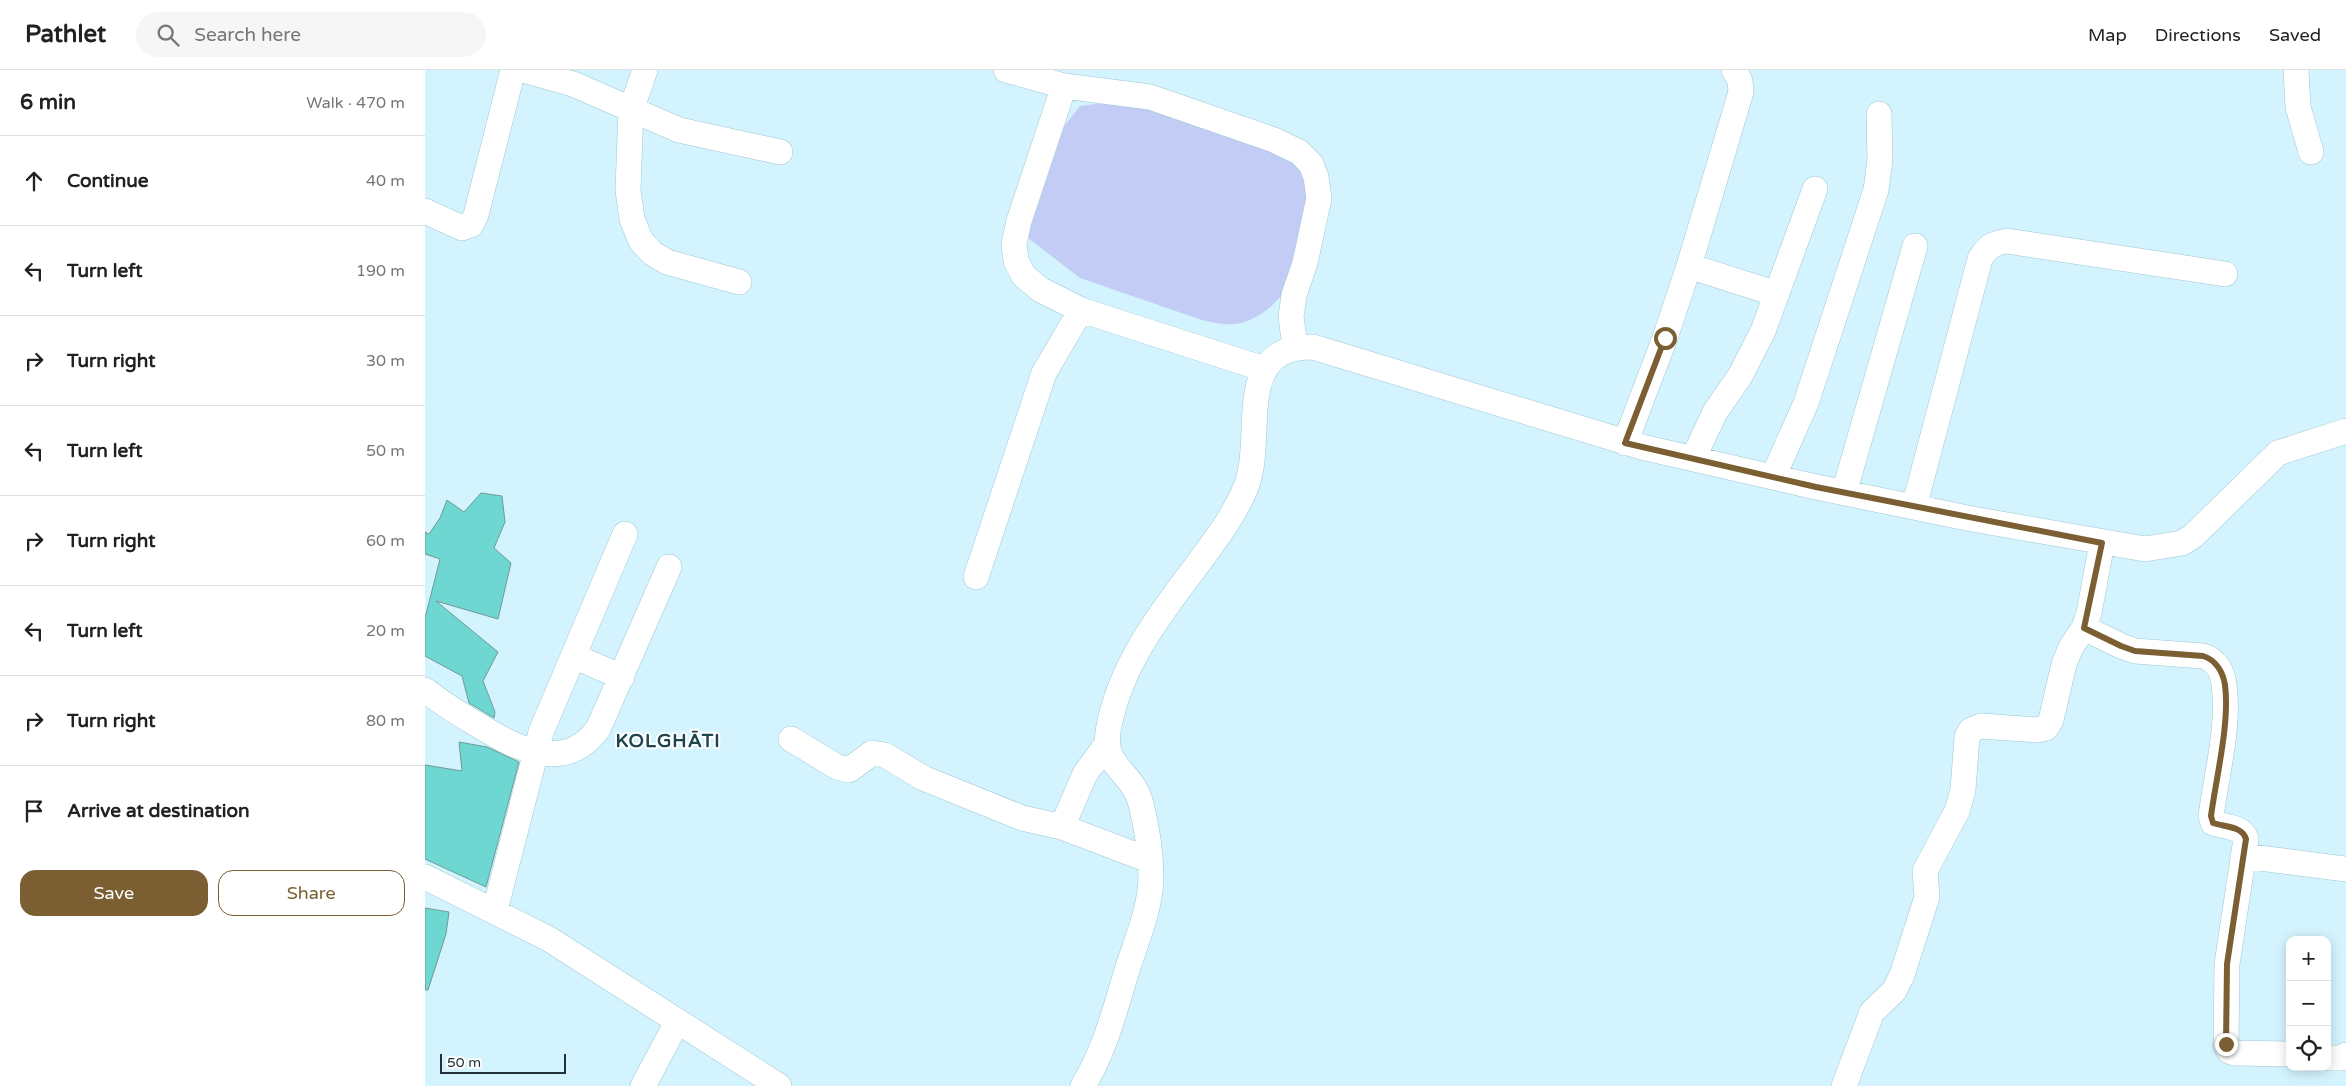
<!DOCTYPE html>
<html lang="en">
<head>
<meta charset="utf-8">
<style>
  :root { --surface:#fff; --page:#f6f6f6; --text:#222; --muted:#767676; --line:#e0e0e0; --accent:#7b5f32 }
  body { margin:0; font-family:"Varela Round",sans-serif; background:var(--page); color:var(--text) }
  .controls { position:absolute; right:15px; bottom:15px; display:grid; overflow:hidden; border-radius:10px; box-shadow:0 2px 12px #0003 }
  .controls button { width:45px; height:45px; display:grid; place-items:center; padding:0; border:0; border-bottom:1px solid var(--line); background:var(--surface); color:var(--text); font:25px sans-serif }
  .scale { position:absolute; left:15px; bottom:12px; width:126px; box-sizing:border-box; padding-left:5px; border:2px solid #213136; border-top:0; font-size:14px; line-height:18px; white-space:nowrap; color:#213136; -webkit-text-stroke:4px #fff; paint-order:stroke }
  .stop { position:absolute; width:15px; height:15px; margin:-11px; border:4px solid #7b5f32; border-radius:50%; background:#fff }
  .stop.end { background:#7b5f32; border-color:#fff; box-shadow:0 1px 5px #0008 }
  .list { margin:0; padding:0; list-style:none }
  h2 { display:flex; justify-content:space-between; align-items:center; height:65px; margin:0; padding:0 20px; font-size:21px }
  h2 small { font-size:16px; font-weight:400; color:var(--muted) }
  .list li { display:grid; grid-template-columns:32px 1fr auto; gap:15px; align-items:center; box-sizing:border-box; height:90px; padding:0 20px; border-top:1px solid var(--line) }
  .list b { display:block; font-size:19px; white-space:nowrap }
  .list em { font-size:16px; font-style:normal; color:var(--muted) }
  .actions { display:flex; gap:10px; padding:15px 20px }
  .actions a { flex:1; padding:11px 0; border:1px solid var(--accent); border-radius:15px; text-align:center; font-size:18px; color:var(--accent) }
  .actions .main { background:var(--accent); color:#fff }
  .icon { flex:none; width:28px; height:28px; fill:none; stroke:currentColor; stroke-width:2; stroke-linecap:round; stroke-linejoin:round }
  .map { position:relative; flex:none; width:1921px; height:1016px; overflow:hidden }
  header { display:flex; align-items:center; gap:30px; box-sizing:border-box; height:70px; padding:0 25px; background:var(--surface); border-bottom:1px solid var(--line) }
  header strong { font-size:24px }
  nav { display:flex; gap:28px; margin-inline-start:auto; font-size:18px }
  .search { width:350px; height:45px; background:var(--page); display:flex; align-items:center; gap:12px; box-sizing:border-box; padding:0 18px; border-radius:28px; color:var(--muted); font-size:19px }
  main { display:flex }
  aside { flex:1; background:var(--surface) }
  .map>svg:first-child { display:block }
  .water { fill:#c2ccf5 }
  .building { fill:#6fd7d1; stroke:#6f9a96 }
  .lines { fill:none; stroke-linecap:round; stroke-linejoin:round }
  .minor-casing { stroke:#9ec7d3; stroke-width:26 }
  .minor { stroke:#fff; stroke-width:25 }
  .route { stroke:#7b5f32; stroke-width:6 }
  .labels { text-anchor:middle; dominant-baseline:central; stroke-width:4; stroke-linejoin:round; paint-order:stroke }
  .district-label { font-size:19px; font-weight:bold; letter-spacing:1px; fill:#1e444f; stroke:#fff }
</style>
</head>
<body>
<header>
<strong>Pathlet</strong>
<div class="search"><svg class="icon" aria-label="search" viewBox="0 0 24 24"><circle cx="10" cy="10" r="6"/><path d="M15 15l6 6"/></svg>Search here</div>
<nav><a>Map</a><a>Directions</a><a>Saved</a></nav>
</header>
<main>
<aside>
<h2>6 min<small>Walk · 470 m</small></h2>
<ul class="list">
<li><svg class="icon" aria-label="ahead" viewBox="0 0 24 24"><path d="M12 20V5M6 11l6-6 6 6"/></svg><div><b>Continue</b></div><em>40 m</em></li>
<li><svg class="icon" aria-label="left" viewBox="0 0 24 24"><path d="M17 20v-9H6M10 6l-5 5 5 5"/></svg><div><b>Turn left</b></div><em>190 m</em></li>
<li><svg class="icon" aria-label="right" viewBox="0 0 24 24"><path d="M7 20v-9h11M14 6l5 5-5 5"/></svg><div><b>Turn right</b></div><em>30 m</em></li>
<li><svg class="icon" aria-label="left" viewBox="0 0 24 24"><path d="M17 20v-9H6M10 6l-5 5 5 5"/></svg><div><b>Turn left</b></div><em>50 m</em></li>
<li><svg class="icon" aria-label="right" viewBox="0 0 24 24"><path d="M7 20v-9h11M14 6l5 5-5 5"/></svg><div><b>Turn right</b></div><em>60 m</em></li>
<li><svg class="icon" aria-label="left" viewBox="0 0 24 24"><path d="M17 20v-9H6M10 6l-5 5 5 5"/></svg><div><b>Turn left</b></div><em>20 m</em></li>
<li><svg class="icon" aria-label="right" viewBox="0 0 24 24"><path d="M7 20v-9h11M14 6l5 5-5 5"/></svg><div><b>Turn right</b></div><em>80 m</em></li>
<li><svg class="icon" aria-label="arrive" viewBox="0 0 24 24"><path d="M6 21V4h12l-3 4 3 4H6"/></svg><div><b>Arrive at destination</b></div></li>
</ul>
<div class="actions"><a class="main">Save</a><a>Share</a></div>
</aside>
<div class="map">
<svg width="1921" height="1016" viewBox="0 0 1921 1016">
  <rect width="100%" height="100%" fill="#d3f4fe"/>
  <!-- water -->
  <path class="water" d="M695,31L715,33L864,87C871,94 877,101 880,112C887,137 871,204 856,226C847,237 833,248 819,252C805,257 788,253 774,249L655,208L603,168L601,153L630,68L655,36Z"/>
  <!-- building -->
  <path class="building" d="M56,423L77,426L80,452L69,478L86,493L73,549L11,531L73,582L58,611L70,642L69,648L44,633L37,606L0,586V548L15,489L0,484V462L4,464L15,448L22,430L39,442Z
    M34,672L62,677L94,692L61,817L0,789V695L37,701Z
    M0,838L24,842L21,864L3,920H0Z"/>
  <g class="lines">
    <defs>
      <path id="minor" d="M98,0L148,14L254,60L355,82
        M220,0L206,40L203,120L207,149L216,171L227,183L242,192L314,212
        M581,0L639,16L725,27L849,70L874,82L886,94L891,107L894,128L880,193L869,225L866,247L870,276
        M1871,0L1873,37L1886,82
        M639,16L594,151L589,174L591,191L599,206L616,220L656,240L839,299
        M0,141L37,158L46,155L51,145L88,0
        M1264,196L1352,224
        M1200,373L1240,268L1264,196L1316,22L1315,11L1309,0
        M1268,389L1290,342L1315,306L1338,261L1390,119
        M1348,407L1381,333L1451,120L1455,89L1454,44
        M1419,423L1490,176
        M1489,437L1555,189C1562,177 1568,173 1582,171L1800,204
        M551,507L619,303L656,240
        M1659,558L1696,576L1710,581L1778,586C1791,590 1798,602 1799,615C1805,653 1791,708 1786,746L1788,753C1800,757 1817,756 1821,769L1802,894L1801,974L1804,981L1809,983L1865,984
        M148,586L197,607
        M0,620C15,632 31,642 48,652C87,676 138,706 173,659L244,497
        M366,669L412,697L424,700L447,683L460,685L498,708L597,748L637,757L724,790
        M637,757L660,704L681,675
        M1818,786L1921,799
        M0,807L124,869L354,1016
        M70,840L116,662L200,464
        M1902,988H1916L1921,985
        M218,1016L252,952
        M658,1016C681,979 691,935 704,894C713,867 725,838 726,809C726,784 722,758 716,734C707,699 675,698 684,656C696,594 735,544 772,495C791,469 809,446 821,417C841,367 806,276 888,277L1217,377L1391,417L1547,449L1720,479L1757,473L1768,466L1853,383L1921,361
        M1419,1016L1447,942L1469,921L1477,905L1502,827L1500,801L1532,741L1538,720L1542,667L1546,660L1556,656L1612,660L1621,658L1626,650L1639,594L1646,577L1659,558L1664,543L1677,473"/>
    </defs>
    <!-- minor casing -->
    <use href="#minor" class="minor-casing"/>
    <!-- minor -->
    <use href="#minor" class="minor"/>
  </g>
  <g class="lines">
    <!-- route -->
    <path class="route" d="M1240,268L1200,373L1391,417L1677,473L1659,558L1696,576L1710,581L1778,586C1791,590 1798,602 1800,615C1805,653 1791,708 1786,746L1788,753C1800,757 1817,756 1821,769L1802,894L1801,974"/>
  </g>
  <g class="labels">
    <!-- district labels -->
    <g class="district-label">
      <text x="243" y="671">KOLGHĀTI</text>
    </g>
  </g>
</svg>
<div class="controls">
<button>+</button>
<button>−</button>
<button><svg class="icon" aria-label="locate" viewBox="0 0 24 24"><circle cx="12" cy="12" r="6"/><path d="M12 2v4M12 18v4M2 12h4M18 12h4"/></svg></button>
</div>
<div class="scale">50 m</div>
<div class="stop" style="left:1240px;top:268px"></div>
<div class="stop end" style="left:1801px;top:974px"></div>
</div>
</main>
</body>
</html>
